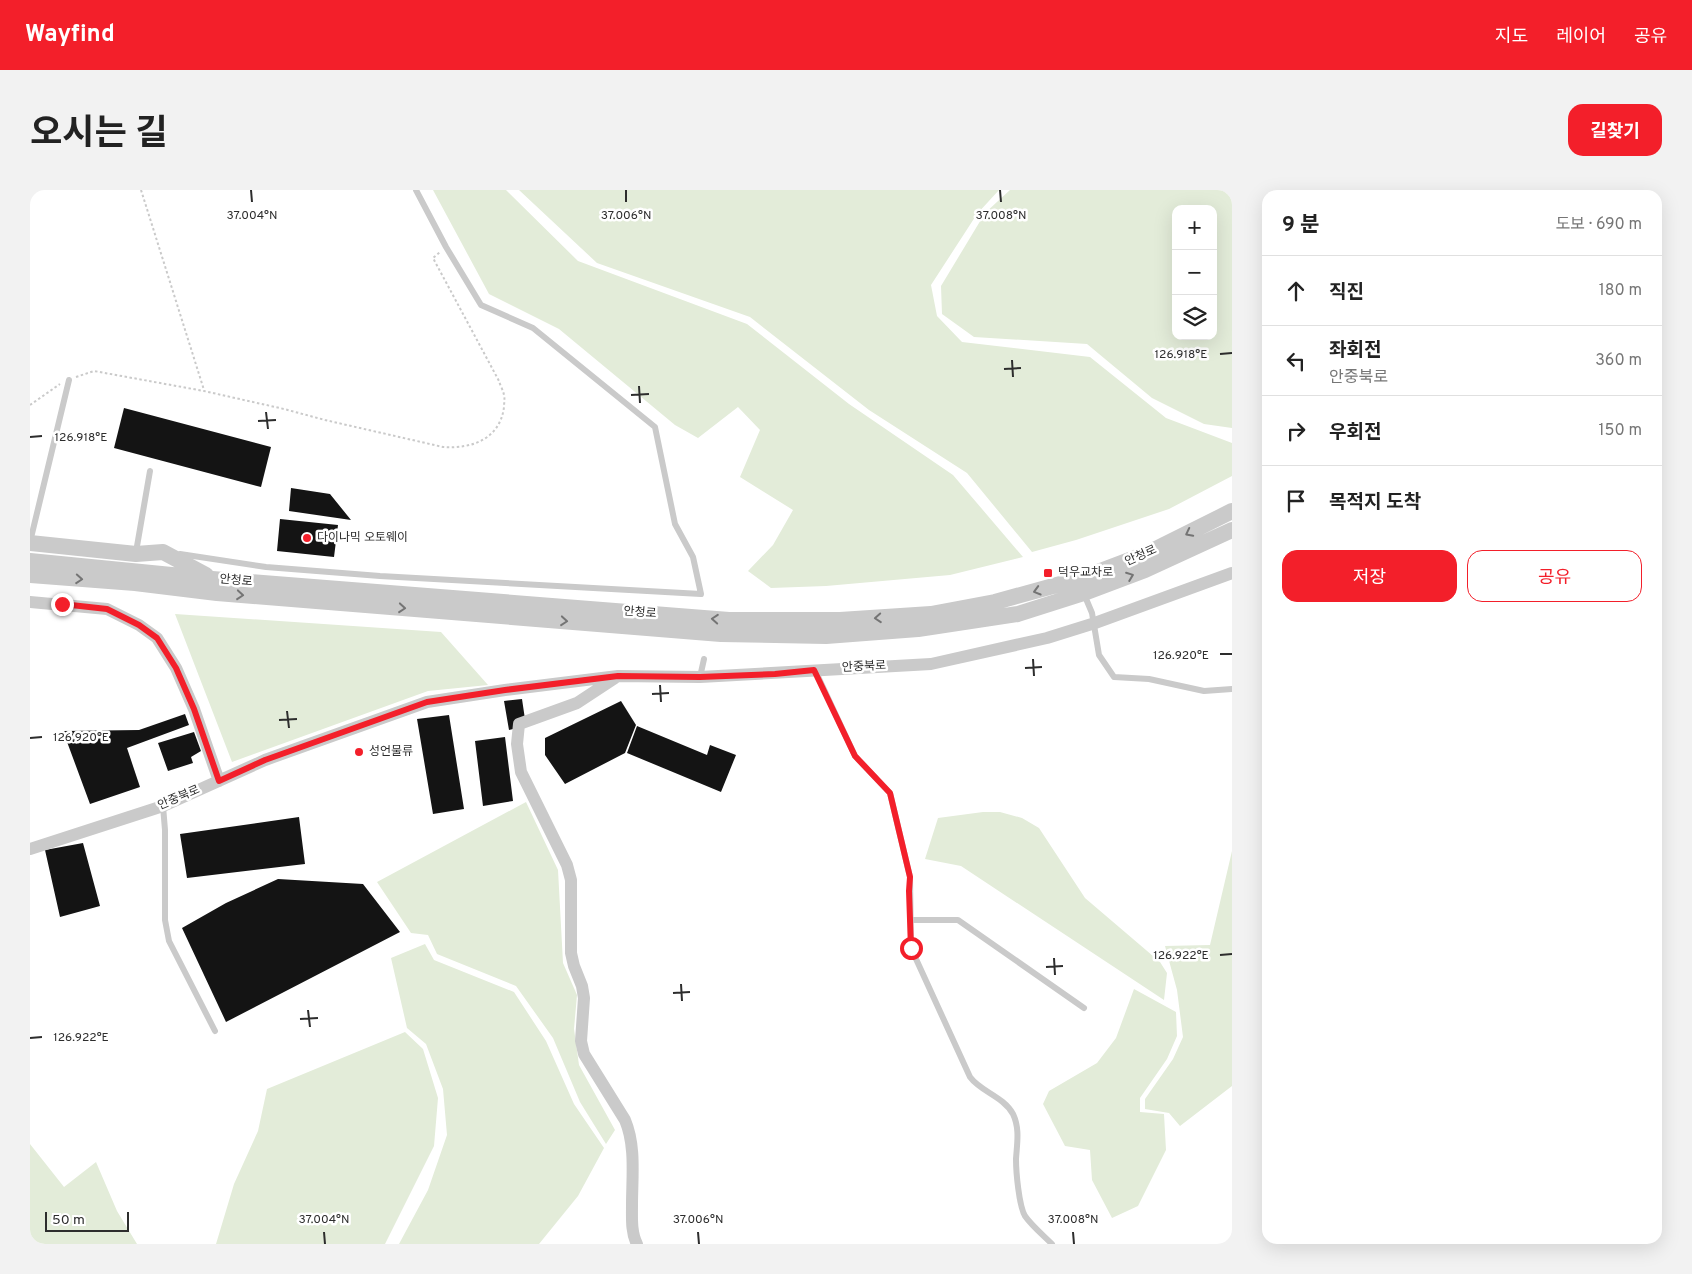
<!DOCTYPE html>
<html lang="ko">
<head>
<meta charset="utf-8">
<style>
  :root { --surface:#fff; --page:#f2f2f2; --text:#222; --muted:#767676; --line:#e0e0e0; --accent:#f31f2a }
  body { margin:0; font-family:Overpass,"Noto Sans KR",sans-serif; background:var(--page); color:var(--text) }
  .controls { position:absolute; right:15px; top:15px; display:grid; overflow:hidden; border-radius:10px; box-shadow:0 5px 20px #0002 }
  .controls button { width:45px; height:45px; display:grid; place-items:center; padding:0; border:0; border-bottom:1px solid var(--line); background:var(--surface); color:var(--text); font:25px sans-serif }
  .scale { position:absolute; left:15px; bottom:12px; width:84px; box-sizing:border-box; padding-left:5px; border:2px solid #2d2d2d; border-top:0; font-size:14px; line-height:18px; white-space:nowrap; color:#2d2d2d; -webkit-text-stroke:4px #fff; paint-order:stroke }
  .stop { position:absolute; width:15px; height:15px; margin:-11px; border:4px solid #f31f2a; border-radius:50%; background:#fff }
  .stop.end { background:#f31f2a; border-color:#fff; box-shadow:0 1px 5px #0008 }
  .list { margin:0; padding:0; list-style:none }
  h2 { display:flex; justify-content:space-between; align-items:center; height:65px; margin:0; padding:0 20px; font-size:21px }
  h2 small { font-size:16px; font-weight:400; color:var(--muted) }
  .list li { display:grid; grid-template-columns:32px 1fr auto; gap:15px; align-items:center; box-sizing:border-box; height:70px; padding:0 20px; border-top:1px solid var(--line) }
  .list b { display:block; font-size:19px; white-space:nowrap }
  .list p { margin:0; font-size:16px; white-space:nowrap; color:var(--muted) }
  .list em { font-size:16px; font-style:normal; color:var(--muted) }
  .actions { display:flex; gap:10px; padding:15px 20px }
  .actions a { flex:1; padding:11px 0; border:1px solid var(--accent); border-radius:15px; text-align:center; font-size:18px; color:var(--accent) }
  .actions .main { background:var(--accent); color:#fff }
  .icon { flex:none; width:28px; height:28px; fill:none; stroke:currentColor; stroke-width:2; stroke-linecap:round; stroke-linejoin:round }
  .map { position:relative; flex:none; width:1202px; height:1054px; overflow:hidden; border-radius:15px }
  header { display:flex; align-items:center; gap:30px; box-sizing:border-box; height:70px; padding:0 25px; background:var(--accent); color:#fff }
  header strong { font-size:24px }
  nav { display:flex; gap:28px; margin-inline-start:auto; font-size:18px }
  .intro { display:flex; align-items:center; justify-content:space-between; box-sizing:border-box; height:120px; padding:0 30px }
  h1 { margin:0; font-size:35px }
  .button { padding:12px 22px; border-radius:15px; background:var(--accent); color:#fff; font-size:18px; font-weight:700 }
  main { display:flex; gap:30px; padding:0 30px }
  aside { flex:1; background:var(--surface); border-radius:15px; box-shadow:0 5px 20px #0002 }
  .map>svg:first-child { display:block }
  .green { fill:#e3ecd9; fill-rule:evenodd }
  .building { fill:#141414 }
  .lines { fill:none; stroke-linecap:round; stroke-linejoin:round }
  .path { stroke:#cacaca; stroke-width:2; stroke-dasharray:2.5 2.5; stroke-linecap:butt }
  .service { stroke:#cacaca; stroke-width:6 }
  .minor { stroke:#cacaca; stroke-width:12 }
  .tertiary { stroke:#cacaca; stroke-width:16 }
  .oneway { stroke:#747474 }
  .route { stroke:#f31f2a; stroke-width:6 }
  .ticks { fill:none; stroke:#2d2d2d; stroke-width:2 }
  .poi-dot { fill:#f31f2a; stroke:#fff; stroke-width:2 }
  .labels { text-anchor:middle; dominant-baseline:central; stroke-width:5; stroke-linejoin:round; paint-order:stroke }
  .poi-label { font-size:12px; fill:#2d2d2d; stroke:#fff; text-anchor:start }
  .street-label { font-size:12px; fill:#2d2d2d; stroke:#fff }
  .ticks-label { font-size:12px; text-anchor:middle; fill:#2d2d2d; stroke:#fff; stroke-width:5; stroke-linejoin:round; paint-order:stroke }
</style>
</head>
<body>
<header>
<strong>Wayfind</strong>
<nav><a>지도</a><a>레이어</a><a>공유</a></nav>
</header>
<div class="intro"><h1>오시는 길</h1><a class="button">길찾기</a></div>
<main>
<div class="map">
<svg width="1202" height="1054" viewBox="0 0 1202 1054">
  <rect width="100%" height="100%" fill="#fff"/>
  <!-- green -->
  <path class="green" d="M403,0H476L548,71L717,134L819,214L923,285L993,367L920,385L796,396L741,398L718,381L743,355L763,320L710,287L730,240L708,217L668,248L645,235L529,139L459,104Z
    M489,0H969L947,24L901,95L907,126L932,152L1060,167L1136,228L1202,253V286L1139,319L1046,350L1002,362L937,283L839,220L720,127L567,73Z
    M980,0H1202V238L1174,234L1122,208L1057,154L944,147L912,124L911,96L955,23ZM1146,19H1183V146H1146Z
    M145,424L411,442L458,495L398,501L202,572Z
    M496,612L528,680L533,773L547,805L544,839L549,875L585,940L576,954L550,912L523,848L486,796L407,764L398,745L381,743L347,692Z
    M953,622H970L992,628L1009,638L1055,708L1130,772L1137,783L1134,810L931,676L895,669L908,628Z
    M1202,661V896L1150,936L1139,923L1115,919V909L1143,869L1153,847L1147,800L1135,756L1180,755Z
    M395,754L404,770L484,802L516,851L544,914L574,958L548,1006L509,1054H369L398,1000L417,945L413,899L396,854L377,838L361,768Z
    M1104,799L1146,822L1147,846L1137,869L1110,908V922L1134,924L1136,960L1108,1016L1082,1028L1062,990L1060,960L1035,956L1013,914L1019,901L1067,873L1086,848Z
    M375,842L393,859L408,908L404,956L355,1054H186L204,994L228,941L237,899Z
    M0,954L34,997L66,972L87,1021L107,1054H0Z"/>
  <!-- building -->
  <path class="building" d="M94,218L241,257L231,297L84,258Z
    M261,298L300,304L321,330L259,321Z
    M250,329L308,335L304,367L247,361Z
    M492,509L496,536L479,540L474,511Z
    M591,511L606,535L595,563L535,594L515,565V548Z
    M155,524L159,535L97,558L110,597L60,614L33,541L109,540Z
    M419,525L434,619L403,624L387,529Z
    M607,536L677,565L680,555L706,565L691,602L597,563Z
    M164,542L171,561L161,567L163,573L138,581L128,553Z
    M475,547L483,611L453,616L445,551Z
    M269,627L275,674L157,688L150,644Z
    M53,653L70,716L30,727L15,660Z
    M248,689L333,694L370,742L196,832L152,738L196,713Z"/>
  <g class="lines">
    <!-- path -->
    <path class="path" d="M111,0L174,200
      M46,187L64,181L174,201L254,219L295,230L413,257C442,259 470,249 474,217C474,213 475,209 474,205C473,200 470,195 469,191L403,68L410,62
      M0,215L30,194"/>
    <!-- service -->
    <path class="service" d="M0,352L39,190
      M106,362L120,281
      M150,364L236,377L350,386L671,404L663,367L645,334L625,237L503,138L451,115L416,57L386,0
      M1054,404L1062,423L1069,465L1084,487L1119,489L1174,501L1202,499
      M785,480L825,566L860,603L880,687L881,758L940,887C951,902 973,906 983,924C990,939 987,953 986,969C986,982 989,1016 995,1026C1002,1036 1013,1045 1022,1054
      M670,487L674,469
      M133,616L135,640V730L139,751L185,841
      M880,730H928L1054,818"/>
    <!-- minor -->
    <path class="minor" d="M0,412L77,419L109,435L127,448L146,478L164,519L189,591
      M585,488L547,513L489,534L487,554L491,582L537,675L541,690V763L544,776L552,796L554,808L551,851L554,864L595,930C606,956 602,987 602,1015C602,1028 601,1043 607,1054
      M0,659L133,616L235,570L397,512L475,500L588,486L670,487L901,474L1017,448L1065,433L1202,383"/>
    <!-- tertiary -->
    <path class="tertiary" d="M0,353L106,364L133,362L176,385
      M0,371L182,389L699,430H810L901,424L965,412L1052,388L1118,363L1202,321
      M0,385L105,393L187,403L691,444L796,446L888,439L988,424L1054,403L1115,380L1202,340"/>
  </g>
  <!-- one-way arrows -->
  <defs><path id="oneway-chevron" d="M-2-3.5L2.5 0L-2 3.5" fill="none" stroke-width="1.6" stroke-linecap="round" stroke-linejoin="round" transform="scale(1.25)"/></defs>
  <g class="oneway">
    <use href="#oneway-chevron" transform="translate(1159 343) rotate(153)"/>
    <use href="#oneway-chevron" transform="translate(1100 386) rotate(-21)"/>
    <use href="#oneway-chevron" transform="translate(49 389) rotate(4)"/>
    <use href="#oneway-chevron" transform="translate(1007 401) rotate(164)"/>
    <use href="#oneway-chevron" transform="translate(210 405) rotate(5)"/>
    <use href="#oneway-chevron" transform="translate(372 418) rotate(5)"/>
    <use href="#oneway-chevron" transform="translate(848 428) rotate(176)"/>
    <use href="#oneway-chevron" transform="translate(685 429) rotate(-176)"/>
    <use href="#oneway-chevron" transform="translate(534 431) rotate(5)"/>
  </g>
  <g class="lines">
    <!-- route -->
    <path class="route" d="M32,414L77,419L109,435L127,448L146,478L164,519L189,591L235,570L397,512L475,500L588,486L670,487L745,484L784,480L825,566L860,603L880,687L879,701L881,758"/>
  </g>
  <!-- ticks -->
  <path class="ticks" d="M221,0L222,12M596,0V12M970,0L971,12M1190,164L1202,163M982,170L983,187M974,179L991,178M609,196L610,213M601,205L619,204M236,222L238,239M228,231L246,230M0,247L12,246M1190,464H1202M1003,469L1004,486M995,478L1012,477M630,495L631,512M622,504L639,503M257,521L259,538M249,530L267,529M0,548L12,547M1190,765L1202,764M1024,768L1025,785M1016,777L1033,776M651,794L652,811M643,803L660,802M278,820L280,837M270,829L288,828M0,848L12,847M294,1042L295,1054M668,1042L669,1054M1043,1042L1044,1054"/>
  <!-- markers -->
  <g class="poi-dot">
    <circle cx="277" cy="348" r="5"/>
    <rect x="1013" y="378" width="10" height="10" rx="2.5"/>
    <circle cx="329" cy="562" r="5"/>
  </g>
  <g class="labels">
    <!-- poi labels -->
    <g class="poi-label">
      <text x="287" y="348">다이나믹 오토웨이</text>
      <text x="1028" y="383">덕우교차로</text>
      <text x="339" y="562">성언물류</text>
    </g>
    <!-- street labels -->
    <g class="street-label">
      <text transform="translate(1111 366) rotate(-24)">안청로</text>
      <text transform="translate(206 391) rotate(5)">안청로</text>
      <text transform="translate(610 423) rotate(4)">안청로</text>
      <text transform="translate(834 477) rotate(-3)">안중북로</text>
      <text transform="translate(149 608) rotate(-23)">안중북로</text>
    </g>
  </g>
  <g class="ticks-label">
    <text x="222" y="29">37.004°N</text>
    <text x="596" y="29">37.006°N</text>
    <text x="971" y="29">37.008°N</text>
    <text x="1151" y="168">126.918°E</text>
    <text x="51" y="251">126.918°E</text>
    <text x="1151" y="469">126.920°E</text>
    <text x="51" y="551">126.920°E</text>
    <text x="1151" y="769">126.922°E</text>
    <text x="51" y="851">126.922°E</text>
    <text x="294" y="1033">37.004°N</text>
    <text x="668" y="1033">37.006°N</text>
    <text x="1043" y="1033">37.008°N</text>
  </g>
</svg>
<div class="controls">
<button>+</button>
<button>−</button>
<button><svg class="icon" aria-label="layers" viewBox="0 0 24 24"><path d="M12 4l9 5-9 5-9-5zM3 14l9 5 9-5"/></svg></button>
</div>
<div class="scale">50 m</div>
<div class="stop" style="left:881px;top:758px"></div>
<div class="stop end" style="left:32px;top:414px"></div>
</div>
<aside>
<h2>9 분<small>도보 · 690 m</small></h2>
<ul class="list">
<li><svg class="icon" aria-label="ahead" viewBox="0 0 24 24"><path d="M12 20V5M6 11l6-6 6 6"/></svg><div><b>직진</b></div><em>180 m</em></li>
<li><svg class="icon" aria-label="left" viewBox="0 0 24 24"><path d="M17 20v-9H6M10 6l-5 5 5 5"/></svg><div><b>좌회전</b><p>안중북로</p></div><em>360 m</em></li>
<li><svg class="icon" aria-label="right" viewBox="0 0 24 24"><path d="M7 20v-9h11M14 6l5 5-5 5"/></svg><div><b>우회전</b></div><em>150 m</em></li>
<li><svg class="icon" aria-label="arrive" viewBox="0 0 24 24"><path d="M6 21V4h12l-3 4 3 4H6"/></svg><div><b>목적지 도착</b></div></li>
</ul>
<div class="actions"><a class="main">저장</a><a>공유</a></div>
</aside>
</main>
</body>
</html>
